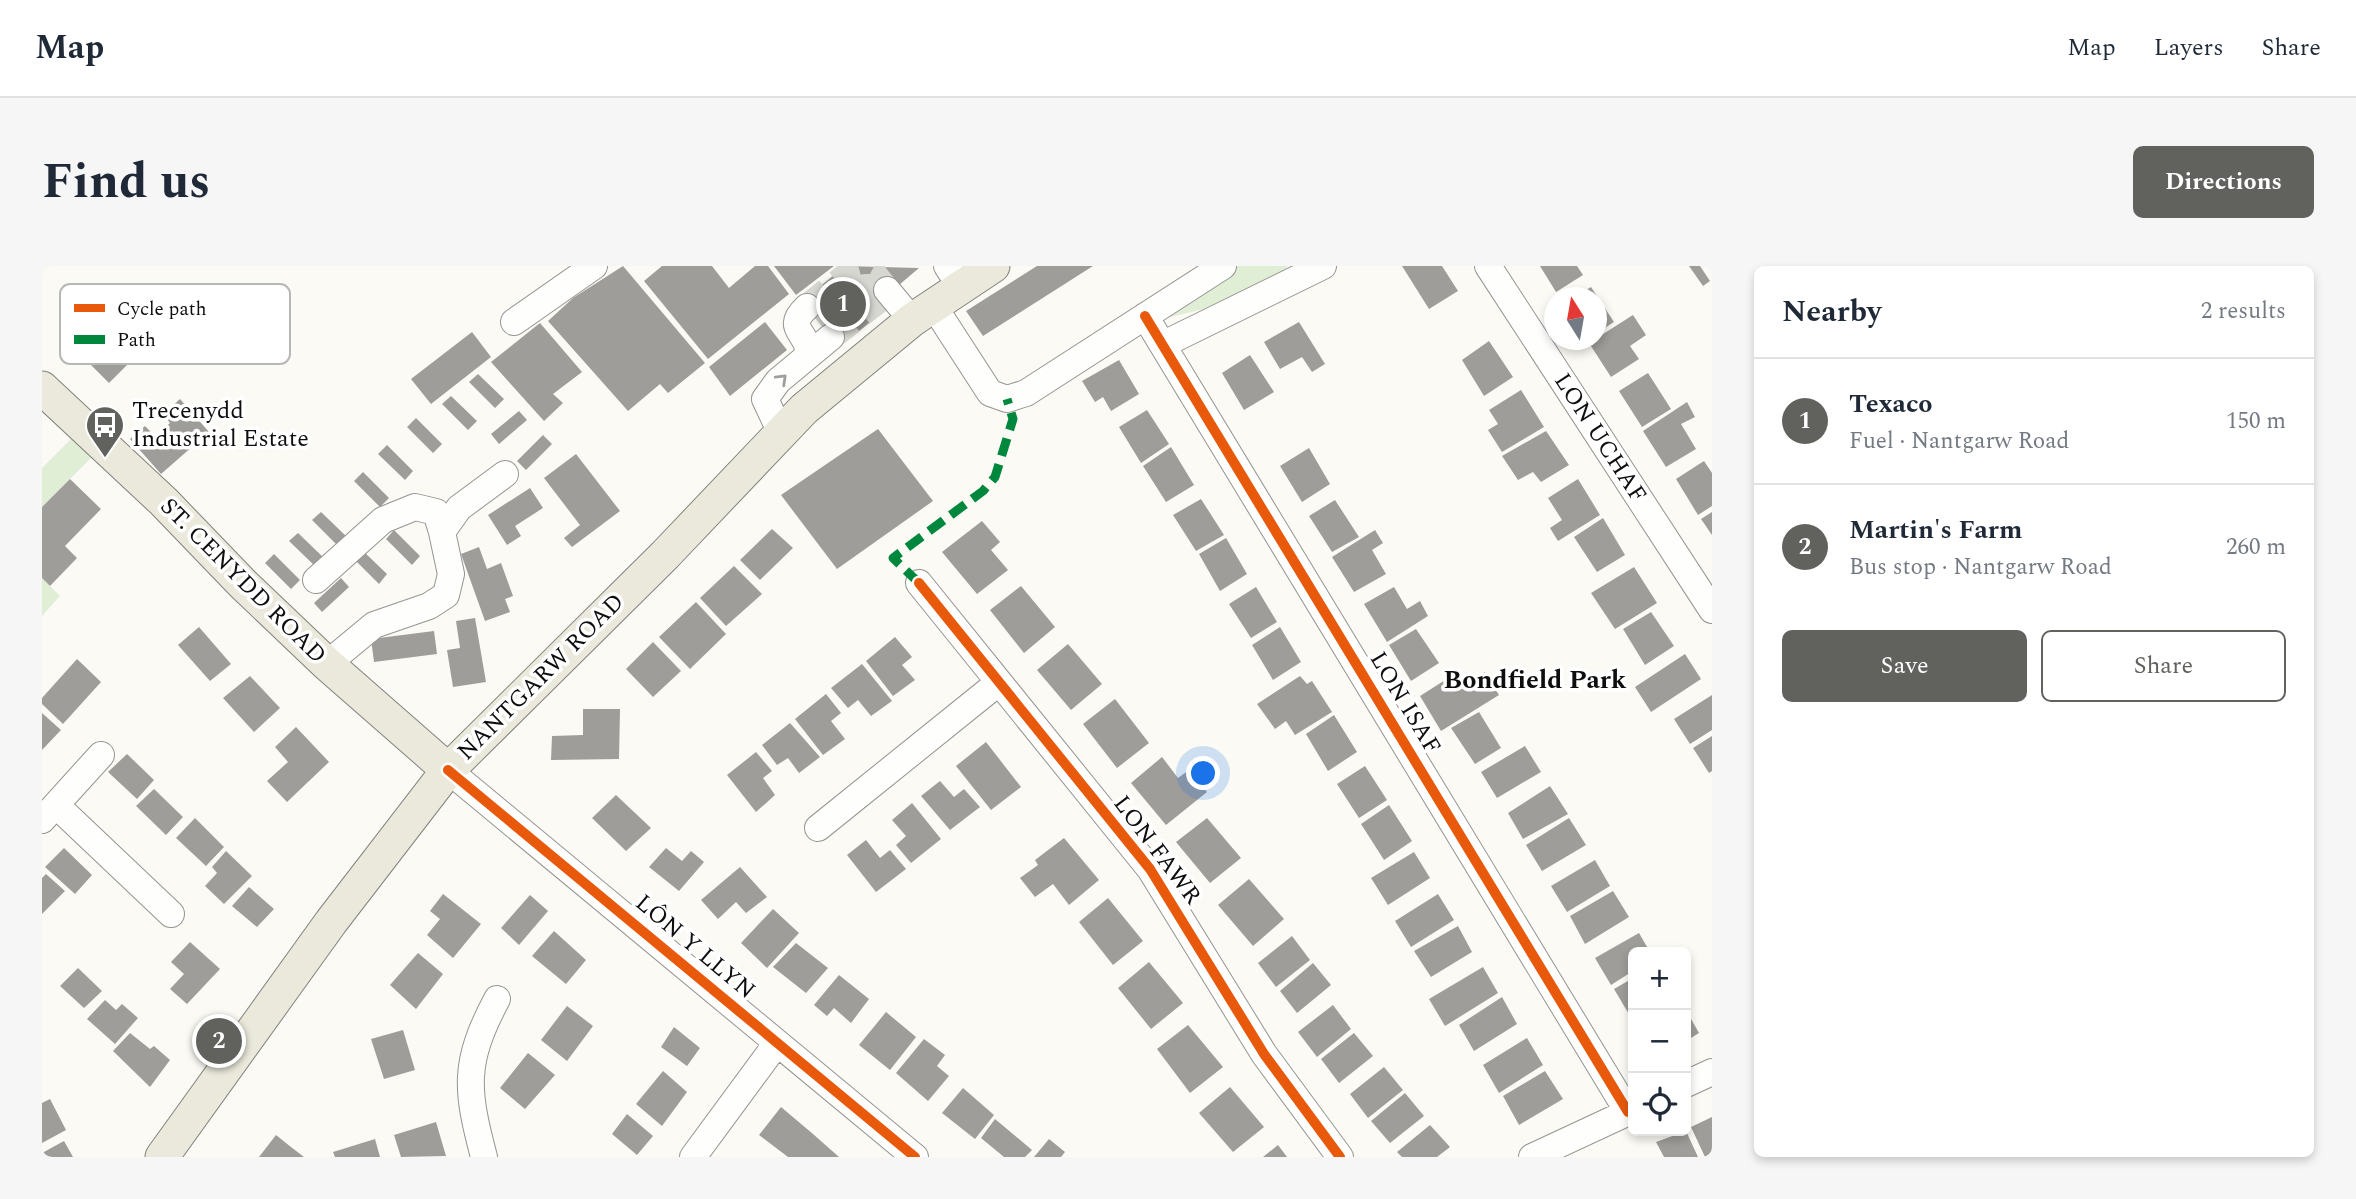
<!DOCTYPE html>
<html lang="en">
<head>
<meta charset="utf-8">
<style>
  :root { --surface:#fff; --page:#f6f6f7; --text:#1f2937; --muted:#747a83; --line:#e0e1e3; --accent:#61615e }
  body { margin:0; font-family:Spectral,serif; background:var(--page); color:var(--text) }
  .controls { position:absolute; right:21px; bottom:21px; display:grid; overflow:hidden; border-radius:10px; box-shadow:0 4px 10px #0003 }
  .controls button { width:63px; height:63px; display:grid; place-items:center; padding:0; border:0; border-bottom:2px solid var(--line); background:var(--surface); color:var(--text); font:35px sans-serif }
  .compass { position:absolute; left:1502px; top:21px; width:63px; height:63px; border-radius:50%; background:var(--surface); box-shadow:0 4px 10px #0003; rotate:349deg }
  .you { position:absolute; left:1162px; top:508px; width:24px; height:24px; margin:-18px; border:5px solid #fff; border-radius:50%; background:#1a73e8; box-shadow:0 0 0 10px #1a73e833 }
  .badge { display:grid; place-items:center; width:46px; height:46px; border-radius:50%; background:var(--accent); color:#fff; font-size:23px; font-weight:700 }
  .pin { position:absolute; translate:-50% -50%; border:4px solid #fff; box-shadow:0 2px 7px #0006 }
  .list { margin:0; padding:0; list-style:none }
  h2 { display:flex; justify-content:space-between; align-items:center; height:91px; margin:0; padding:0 28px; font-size:30px }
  h2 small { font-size:23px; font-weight:400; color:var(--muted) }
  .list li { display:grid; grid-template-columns:46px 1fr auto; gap:21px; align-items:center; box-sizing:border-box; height:126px; padding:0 28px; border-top:2px solid var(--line) }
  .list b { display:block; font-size:26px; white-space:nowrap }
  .list p { margin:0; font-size:23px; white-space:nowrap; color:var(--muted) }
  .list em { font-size:23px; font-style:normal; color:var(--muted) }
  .actions { display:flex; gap:14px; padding:21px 28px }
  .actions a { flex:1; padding:16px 0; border:2px solid var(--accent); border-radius:10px; text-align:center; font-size:24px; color:var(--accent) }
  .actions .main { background:var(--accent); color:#fff }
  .icon { flex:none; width:38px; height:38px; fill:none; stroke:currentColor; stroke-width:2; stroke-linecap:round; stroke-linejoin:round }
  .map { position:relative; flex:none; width:1670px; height:891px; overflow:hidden; border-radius:10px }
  header { display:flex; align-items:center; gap:42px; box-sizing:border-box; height:98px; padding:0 35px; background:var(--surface); border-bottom:2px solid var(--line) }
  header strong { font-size:33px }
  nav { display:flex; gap:38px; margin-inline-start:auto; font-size:24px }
  .intro { display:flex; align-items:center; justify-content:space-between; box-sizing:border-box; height:168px; padding:0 42px }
  h1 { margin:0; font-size:49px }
  .button { padding:18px 32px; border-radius:10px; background:var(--accent); color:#fff; font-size:24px; font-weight:700 }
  main { display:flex; gap:42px; padding:0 42px }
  aside { flex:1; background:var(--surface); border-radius:10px; box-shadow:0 4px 10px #0003 }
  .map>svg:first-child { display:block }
  .green { fill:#e1eed6 }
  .building { fill:#9f9d99 }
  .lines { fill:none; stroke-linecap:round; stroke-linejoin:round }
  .minor-tunnel { stroke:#d7d7d2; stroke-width:26; stroke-dasharray:26 13; stroke-linecap:butt }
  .minor-casing { stroke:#959492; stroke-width:28 }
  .major-casing { stroke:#82827f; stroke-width:35 }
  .minor { stroke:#fefefd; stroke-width:26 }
  .major { stroke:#eae9db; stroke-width:33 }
  .quiet { stroke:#00873e; stroke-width:9; stroke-dasharray:18 9; stroke-linecap:butt }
  .cycleway-casing { stroke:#fff; stroke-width:15 }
  .cycleway { stroke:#e8590c; stroke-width:10 }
  .oneway { stroke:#9e9e9d }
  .labels { text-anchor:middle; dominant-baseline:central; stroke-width:7; stroke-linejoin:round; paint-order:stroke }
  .poi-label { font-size:24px; fill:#0e0e0e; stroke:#fff; text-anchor:start }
  .street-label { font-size:24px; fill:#0e0e0e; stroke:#fff }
  .neighbourhood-label { font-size:26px; font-weight:bold; fill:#0e0e0e; stroke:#fff }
  .key { fill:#fff; stroke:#b7b7b7; stroke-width:2 }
  .key-label { font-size:19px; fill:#0e0e0e }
</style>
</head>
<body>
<header>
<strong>Map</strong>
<nav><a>Map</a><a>Layers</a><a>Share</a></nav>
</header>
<div class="intro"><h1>Find us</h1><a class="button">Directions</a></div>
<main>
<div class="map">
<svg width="1670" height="891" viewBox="0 0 1670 891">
  <rect width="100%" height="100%" fill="#fbfaf4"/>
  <!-- green -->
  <path class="green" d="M1193,0H1246L1237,8L1162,43L1124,52Z
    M41,161L59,182L0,241V202Z
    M0,312L18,330L0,350Z"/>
  <!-- building -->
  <path class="building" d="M581,0L663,97L626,127L618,118L586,145L506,55L531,32Z
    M620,0H670L687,22L713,0H726L747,28L666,93L602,15Z
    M732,0H792L754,29Z
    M803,0L877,2L857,19L845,43L797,81L760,35Z
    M995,0H1051L941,70L924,45Z
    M1360,0H1400L1416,25L1387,43Z
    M1498,0H1535L1541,9L1514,26Z
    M1647,0H1658L1668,15L1661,20Z
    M1549,21L1572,56L1555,67V32H1531Z
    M1591,49L1604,69L1588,80L1597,93L1569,111L1547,77Z
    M54,50L94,90L67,117L27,77Z
    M723,56L745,84L688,130L667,101Z
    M1257,56L1283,98L1270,106L1260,91L1238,103L1222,76Z
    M498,57L540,106L511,128L521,137L502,155L449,96Z
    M430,66L449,91L389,138L369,113Z
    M1447,75L1471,111L1442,130L1420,94Z
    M1208,89L1232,126L1202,144L1180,107Z
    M1077,94L1097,128L1069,145L1061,131L1053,136L1040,115Z
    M1606,107L1629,143L1600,161L1577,125Z
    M436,108L462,133L453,142L427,116Z
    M1479,124L1502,161L1460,186L1446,164L1456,158L1447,144Z
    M409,130L435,155L426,164L400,138Z
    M138,133L167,166L119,208L88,173L103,160L113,170L128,157L121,148Z
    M1645,136L1653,151L1639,158L1654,183L1624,201L1601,165Z
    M1105,144L1127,178L1099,197L1077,161Z
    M477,145L485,154L457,178L449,168Z
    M374,152L400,178L391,187L365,161Z
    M836,163L891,235L795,303L739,229Z
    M1504,165L1527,199L1499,216L1491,206L1476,214L1460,190Z
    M501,169L510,178L484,204L475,195Z
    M345,179L371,205L363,214L336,188Z
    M1129,181L1152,219L1124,236L1101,200Z
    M1267,182L1288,218L1260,236L1238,200Z
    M534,188L578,245L530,281L522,272L538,259L502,212Z
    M1662,195L1670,207V240L1656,249L1634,213Z
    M321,206L347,232L338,241L312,215Z
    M28,213L59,243L23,280L35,292L8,320L0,312V241Z
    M1536,213L1558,249L1516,275L1508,262L1520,254L1506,232Z
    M488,222L501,242L473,260L479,270L465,279L446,249Z
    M1159,233L1182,269L1154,285L1131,249Z
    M1293,234L1317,271L1290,286L1267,250Z
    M279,246L305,271L296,280L270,254Z
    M1670,246V269L1659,253Z
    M1561,252L1583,289L1555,306L1532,271Z
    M940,255L958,276L949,284L966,304L935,328L900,286Z
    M730,263L751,282L718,314L698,294Z
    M352,264L378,290L370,299L344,273Z
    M1333,264L1341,277L1330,284L1344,308L1312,326L1290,291Z
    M256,267L282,292L274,301L247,275Z
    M1184,272L1205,308L1178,325L1157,288Z
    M437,281L445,303L459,297L471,330L463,333L468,346L443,355L419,288Z
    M319,283L345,308L337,318L310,291Z
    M232,288L258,314L249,323L223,297Z
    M692,300L720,328L684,360L658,332Z
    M1592,301L1615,337L1573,363L1549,327Z
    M299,312L307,321L280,346L272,337Z
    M979,320L1013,361L982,387L948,344Z
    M1214,321L1235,356L1209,372L1187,338Z
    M1352,321L1365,343L1378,335L1386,350L1345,376L1322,338Z
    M654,336L684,368L648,403L617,371Z
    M1609,346L1632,380L1603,399L1581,363Z
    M433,352L444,416L411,421L405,384L418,382L414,355Z
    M157,361L189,398L168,415L136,379Z
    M1238,361L1259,396L1231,414L1210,379Z
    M1374,363L1397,397L1369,415L1347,379Z
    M392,365L395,388L332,396L329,373Z
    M853,371L870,391L860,399L873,414L851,430L824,395Z
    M611,376L639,405L611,431L584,403Z
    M1026,378L1060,418L1029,444L995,404Z
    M1643,388L1659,413L1609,446L1593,421Z
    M35,393L59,416L21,458L0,438V432Z
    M820,398L850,435L829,450L816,434L806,442L789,422Z
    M1443,406L1457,429L1399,465L1378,430L1411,409L1418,421Z
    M208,410L238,442L212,466L181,432Z
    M1258,410L1265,418L1270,415L1290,446L1253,469L1244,455L1233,463L1215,438Z
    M784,428L799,447L789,455L803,473L781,489L753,453Z
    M1670,429V464L1648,478L1632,453Z
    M1073,433L1107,477L1075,502L1041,458Z
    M541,443H578L577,493L509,494L510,470L541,469Z
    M1437,446L1459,482L1433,498L1409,462Z
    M0,447L19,464L0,484Z
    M1292,449L1315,486L1286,505L1264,468Z
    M748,457L778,491L757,507L746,492L735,499L720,479Z
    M254,461L287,496L245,536L225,515L246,496L233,481Z
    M1670,470V505L1667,507L1651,482Z
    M944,476L979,521L949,544L914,500Z
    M1483,480L1499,506L1455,532L1439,506Z
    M714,486L730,505L721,512L733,529L714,546L685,509Z
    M85,488L112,514L95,533L66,506Z
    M1120,491L1136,512L1147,504L1165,526L1124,559L1089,517Z
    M1323,500L1345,534L1317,552L1295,518Z
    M898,515L912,531L922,523L938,541L908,564L879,530Z
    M1508,520L1526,548L1481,573L1466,547Z
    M112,523L141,551L124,569L94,540Z
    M574,529L609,562L584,585L550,552Z
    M870,537L899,573L869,597L854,579L864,570L850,554Z
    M1347,539L1370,575L1342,594L1319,558Z
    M153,552L182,581L164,600L134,572Z
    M1165,552L1199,592L1168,617L1134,576Z
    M1527,552L1544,579L1500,605L1484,579Z
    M1022,572L1057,614L1027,639L1011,618L993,631L978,612L996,599L993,594Z
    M824,574L838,592L848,584L864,603L834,626L805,589Z
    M22,582L50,609L33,628L3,601Z
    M624,582L640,595L649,585L662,596L637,625L607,601Z
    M184,585L210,610L182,638L163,620L175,607L170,601Z
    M1372,586L1388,612L1346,639L1329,612Z
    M1553,594L1568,620L1525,646L1509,620Z
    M698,601L725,631L704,647L694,636L676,653L659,634Z
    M4,608L23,625L0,648V612Z
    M1207,613L1242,653L1211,680L1176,639Z
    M207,621L232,643L215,661L190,640Z
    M1571,625L1587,651L1543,678L1528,650Z
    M401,628L439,658L411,692L385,669L398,653L388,645Z
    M1396,628L1412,654L1369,681L1353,655Z
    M488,629L506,645L477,679L459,662Z
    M1066,632L1101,675L1071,699L1037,656Z
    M731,643L757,667L725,702L699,677Z
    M1416,660L1430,686L1389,711L1372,685Z
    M512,665L544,694L524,718L490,690Z
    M1597,667L1608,686H1591V705L1569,719L1553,692Z
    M1250,670L1268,694L1234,721L1216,697Z
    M148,676L178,703L145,738L128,723L142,708L129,696Z
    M754,677L786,702L764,727L731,701Z
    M376,687L401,708L374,743L348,719Z
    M1107,696L1141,737L1109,763L1076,722Z
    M1271,697L1289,719L1255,747L1238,725Z
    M1441,701L1456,727L1403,760L1387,733Z
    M36,702L60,725L42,742L18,720Z
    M797,709L827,733L809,757L792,742L785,750L772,739Z
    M1591,712V748L1588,750L1572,723Z
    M1460,731L1475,758L1432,785L1417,759Z
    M63,734L74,744L80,738L96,752L73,778L45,753Z
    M1291,739L1309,763L1275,791L1256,766Z
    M525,740L551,760L525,795L499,774Z
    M1644,744L1657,767L1644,775Z
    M844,746L874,771L848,804L817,779Z
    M1146,759L1181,801L1148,827L1115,783Z
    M632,761L658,782L645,800L619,781Z
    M361,764L373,804L342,813L329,773Z
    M88,767L108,783L112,780L128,794L108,821L71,785Z
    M1312,767L1331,790L1297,817L1279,793Z
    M1485,772L1501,799L1457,827L1441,799Z
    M882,773L903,789L895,800L907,810L886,835L854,807Z
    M486,787L513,809L483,843L458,822Z
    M1342,801L1361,824L1326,852L1308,828Z
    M621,805L645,826L620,860L594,838Z
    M1503,805L1521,833L1477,859L1461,830Z
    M1188,821L1222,861L1191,886L1157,847Z
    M921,822L952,849L933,873L900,847Z
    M1363,827L1382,850L1348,877L1329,855Z
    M8,833L24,864L0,877V837Z
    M739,841L771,868L797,891H746L717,869Z
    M585,848L611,870L595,889L570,868Z
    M1670,851V891H1663L1649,861Z
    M953,853L990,884L983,891H962L939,872Z
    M394,856L404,890L359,891L352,869Z
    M1388,859L1408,881L1395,891H1360L1355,886Z
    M1644,865L1656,891H1622L1614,876Z
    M234,869L249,881L262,891H217Z
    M333,873L338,891H293L291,886Z
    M1007,873L1023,886L1019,891H992Z
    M22,875L31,891H0V887Z
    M1236,879L1245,891H1221Z"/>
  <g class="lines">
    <!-- minor-tunnel -->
    <path class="minor-tunnel" d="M765,41L810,5L821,2L832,8L845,24
      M777,57L823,21L842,20
      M789,71L837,34"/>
    <defs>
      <path id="minor" d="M905,0L918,20
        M1446,0L1670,344
        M845,24L870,54
        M891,39L948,127L965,133L984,127L1181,0
        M765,41C740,64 769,66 766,90
        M1103,50L1586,846
        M472,56L552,0
        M1122,78L1281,0
        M739,167L723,133L736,115L789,71
        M274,314L341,254L373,241L394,246L400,266
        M877,317L1108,603L1222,788L1298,891
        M285,398L332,359L387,340L404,329L409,308L400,266L417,242L463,208
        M406,504L873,891
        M14,539L129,648
        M0,554L59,489
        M776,562L956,417
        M1644,818L1670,806
        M442,891C424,823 421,797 455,733
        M651,891L735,777
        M1490,891L1591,844"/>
      <path id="major" d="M0,122L122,236L201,318L285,398L406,504
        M120,891L289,656L406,504L623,289L762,143L870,54L951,0"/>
    </defs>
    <!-- minor casing -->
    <use href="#minor" class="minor-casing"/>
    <!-- major casing -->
    <use href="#major" class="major-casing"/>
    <!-- minor -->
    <use href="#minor" class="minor"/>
    <!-- major -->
    <use href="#major" class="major"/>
    <!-- quiet -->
    <path class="quiet" d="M877,317L851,292L941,225L953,211L971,153L965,133"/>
    <defs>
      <path id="cycleway" d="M1103,50L1586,846
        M877,317L1108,603L1222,788L1298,891
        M406,504L873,891"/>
    </defs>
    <!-- cycleway casing -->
    <use href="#cycleway" class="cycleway-casing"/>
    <!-- cycleway -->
    <use href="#cycleway" class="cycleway"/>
  </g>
  <!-- one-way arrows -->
  <defs><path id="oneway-chevron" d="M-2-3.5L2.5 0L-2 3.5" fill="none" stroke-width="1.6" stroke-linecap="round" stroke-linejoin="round" transform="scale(1.75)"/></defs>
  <use class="oneway" href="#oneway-chevron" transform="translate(740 113) rotate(-44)"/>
  <!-- icons -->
  <defs>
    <symbol id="bus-pin" viewBox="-11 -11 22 30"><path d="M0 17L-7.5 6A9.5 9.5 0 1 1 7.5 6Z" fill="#61615e" stroke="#fff"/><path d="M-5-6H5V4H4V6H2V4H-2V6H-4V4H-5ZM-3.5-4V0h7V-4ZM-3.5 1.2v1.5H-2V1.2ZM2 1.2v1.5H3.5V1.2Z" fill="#fff"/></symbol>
  </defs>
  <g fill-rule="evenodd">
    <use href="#bus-pin" x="41" y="137" width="44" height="60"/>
  </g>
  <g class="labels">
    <!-- poi labels -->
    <g class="poi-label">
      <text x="90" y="145">Trecenydd<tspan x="90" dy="28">Industrial Estate</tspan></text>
    </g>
    <!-- street labels -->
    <g class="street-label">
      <text transform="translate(1558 172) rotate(57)">LON UCHAF</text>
      <text transform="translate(201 315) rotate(45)">ST. CENYDD ROAD</text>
      <text transform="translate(499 411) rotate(-45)">NANTGARW ROAD</text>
      <text transform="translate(1363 437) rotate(59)">LON ISAF</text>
      <text transform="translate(1115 584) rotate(53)">LON FAWR</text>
      <text transform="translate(653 681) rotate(40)">LÔN Y LLYN</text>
    </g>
    <!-- neighbourhood labels -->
    <g class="neighbourhood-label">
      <text x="1493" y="414">Bondfield Park</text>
    </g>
  </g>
  <!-- legend -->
  <rect x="18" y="18" width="230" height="80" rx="10" class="key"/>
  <rect x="32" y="38" width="31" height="8" fill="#e8590c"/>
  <rect x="32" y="69" width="31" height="9" fill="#00873e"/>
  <g class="key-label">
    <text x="75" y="49">Cycle path</text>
    <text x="75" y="80">Path</text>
  </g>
</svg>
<div class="controls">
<button>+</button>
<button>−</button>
<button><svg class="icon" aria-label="locate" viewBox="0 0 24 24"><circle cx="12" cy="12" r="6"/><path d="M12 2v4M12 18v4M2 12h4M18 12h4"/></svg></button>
</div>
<svg class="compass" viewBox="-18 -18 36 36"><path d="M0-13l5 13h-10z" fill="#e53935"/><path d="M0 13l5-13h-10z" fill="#747a83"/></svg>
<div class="you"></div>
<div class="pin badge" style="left:801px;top:38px">1</div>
<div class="pin badge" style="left:177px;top:775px">2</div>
</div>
<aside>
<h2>Nearby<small>2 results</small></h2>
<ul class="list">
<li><span class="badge">1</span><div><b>Texaco</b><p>Fuel · Nantgarw Road</p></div><em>150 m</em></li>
<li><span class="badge">2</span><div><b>Martin's Farm</b><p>Bus stop · Nantgarw Road</p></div><em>260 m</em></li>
</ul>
<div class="actions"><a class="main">Save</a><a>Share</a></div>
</aside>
</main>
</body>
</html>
